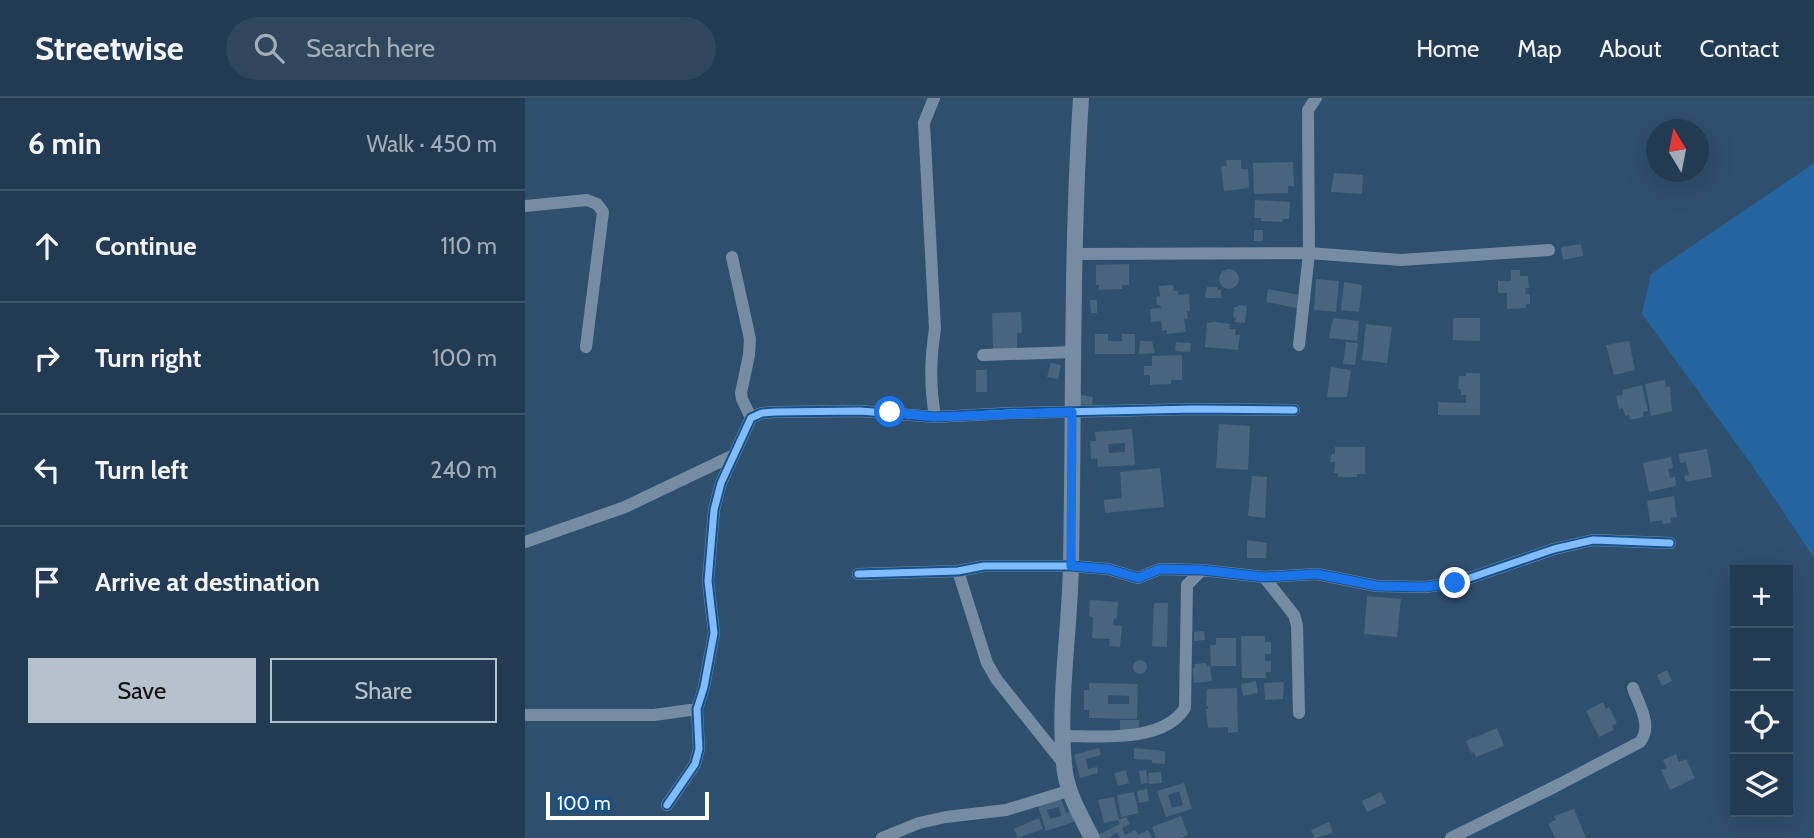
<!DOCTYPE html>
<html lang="en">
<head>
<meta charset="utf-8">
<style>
  :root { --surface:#233b52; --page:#2f465c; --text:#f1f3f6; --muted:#a3adb8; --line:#405569; --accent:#b6c1cc }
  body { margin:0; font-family:Cabin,sans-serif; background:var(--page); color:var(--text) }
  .controls { position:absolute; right:21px; bottom:21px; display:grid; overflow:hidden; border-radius:0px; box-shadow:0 7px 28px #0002 }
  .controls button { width:63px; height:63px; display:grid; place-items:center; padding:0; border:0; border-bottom:2px solid var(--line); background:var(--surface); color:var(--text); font:35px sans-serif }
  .compass { position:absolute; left:1121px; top:21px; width:63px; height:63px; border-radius:50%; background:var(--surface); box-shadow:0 7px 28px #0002; rotate:350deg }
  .scale { position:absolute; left:21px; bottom:18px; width:163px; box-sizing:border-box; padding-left:7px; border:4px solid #fff; border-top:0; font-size:19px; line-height:24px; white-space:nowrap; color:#fff; -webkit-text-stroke:5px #145089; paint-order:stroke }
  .stop { position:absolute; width:21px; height:21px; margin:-16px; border:5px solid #1a73e8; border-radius:50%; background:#fff }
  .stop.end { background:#1a73e8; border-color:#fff; box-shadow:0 2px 7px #0008 }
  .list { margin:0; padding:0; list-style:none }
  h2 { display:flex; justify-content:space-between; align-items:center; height:91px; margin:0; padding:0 28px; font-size:30px }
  h2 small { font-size:23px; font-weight:400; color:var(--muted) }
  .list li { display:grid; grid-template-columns:46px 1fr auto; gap:21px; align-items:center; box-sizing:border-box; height:112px; padding:0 28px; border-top:2px solid var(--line) }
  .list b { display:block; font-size:26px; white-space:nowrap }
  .list em { font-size:23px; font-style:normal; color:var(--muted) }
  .actions { display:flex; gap:14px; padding:21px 28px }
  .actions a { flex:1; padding:16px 0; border:2px solid var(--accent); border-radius:0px; text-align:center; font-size:24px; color:var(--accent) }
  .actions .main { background:var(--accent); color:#111 }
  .icon { flex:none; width:38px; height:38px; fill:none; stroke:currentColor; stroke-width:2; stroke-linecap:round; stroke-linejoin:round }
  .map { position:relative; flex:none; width:1289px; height:740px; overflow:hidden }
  header { display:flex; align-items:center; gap:42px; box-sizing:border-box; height:98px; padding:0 35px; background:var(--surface); border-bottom:2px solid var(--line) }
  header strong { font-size:33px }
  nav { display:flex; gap:38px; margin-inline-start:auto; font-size:24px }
  .search { width:490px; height:63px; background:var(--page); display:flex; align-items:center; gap:18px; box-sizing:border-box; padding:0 24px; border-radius:38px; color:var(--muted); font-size:26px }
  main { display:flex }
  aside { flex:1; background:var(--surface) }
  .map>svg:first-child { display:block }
  .green { fill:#25659f }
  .building { fill:#49647d; fill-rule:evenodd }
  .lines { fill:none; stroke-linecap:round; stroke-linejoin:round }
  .minor { stroke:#768ca3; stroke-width:12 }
  .tertiary { stroke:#768ca3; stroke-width:16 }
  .cycleway-casing { stroke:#145089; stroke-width:11 }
  .cycleway { stroke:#80bcff; stroke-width:7 }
  .route { stroke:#1a73e8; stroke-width:9 }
</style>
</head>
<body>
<header>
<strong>Streetwise</strong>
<div class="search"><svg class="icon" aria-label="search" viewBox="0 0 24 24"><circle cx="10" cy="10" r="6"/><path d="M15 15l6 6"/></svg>Search here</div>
<nav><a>Home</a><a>Map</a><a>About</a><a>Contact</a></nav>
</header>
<main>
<aside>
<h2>6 min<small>Walk · 450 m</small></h2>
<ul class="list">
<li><svg class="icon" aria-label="ahead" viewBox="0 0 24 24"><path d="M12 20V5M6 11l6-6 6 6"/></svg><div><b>Continue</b></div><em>110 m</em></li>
<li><svg class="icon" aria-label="right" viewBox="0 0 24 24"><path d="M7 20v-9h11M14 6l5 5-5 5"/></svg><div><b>Turn right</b></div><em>100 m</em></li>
<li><svg class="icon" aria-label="left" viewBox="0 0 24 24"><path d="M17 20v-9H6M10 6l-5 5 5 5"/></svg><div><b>Turn left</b></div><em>240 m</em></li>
<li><svg class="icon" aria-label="arrive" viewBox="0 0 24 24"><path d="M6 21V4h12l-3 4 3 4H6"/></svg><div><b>Arrive at destination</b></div></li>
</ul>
<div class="actions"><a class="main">Save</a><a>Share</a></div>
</aside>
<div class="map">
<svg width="1289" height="740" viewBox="0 0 1289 740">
  <rect width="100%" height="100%" fill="#2f4f6e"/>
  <!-- green -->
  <path class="green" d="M1289,65V460L1224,363L1117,216L1126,176Z"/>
  <!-- building -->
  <path class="building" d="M701,62H716V71H723L724,90L699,93L696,68H702Z
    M768,64L769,88H763V95L729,96L728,65Z
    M809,75L838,77L837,96L806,94Z
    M730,102L765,104L764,121H758L757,124L736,123V120H729Z
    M729,132H738V143H729Z
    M1056,146L1058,158L1038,162L1036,149Z
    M604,166V187H597V191L574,192V187H571V167Z
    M694 181a10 10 0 1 1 20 0a10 10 0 1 1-20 0Z
    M986,172H995V178H1003L1004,190H1000L1001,196H1005V206H1001V210L982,211V195H973V183H986Z
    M791,181L814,183L811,214L789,212Z
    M819,184L837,187L834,214L816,212Z
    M648,187L649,193H653V197L664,196L665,213H662L663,220L659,221L661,234L642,236V232L637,233L636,223L626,224L625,211L636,210L635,207H632L631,199L635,198L634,188Z
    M682,189H693V192H696V200H680Z
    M743,191L775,197L772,210L741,204Z
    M565,202H572V215H566Z
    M713,207L722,208L720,225L710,224L711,220L708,219L709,209H713Z
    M496,214L497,235H492V252H468L467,215Z
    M808,220L834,223L832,243L804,240Z
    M928,220H955V243L928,242Z
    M690,224L705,226L704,231H711L710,237H715L713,252L680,249L682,225Z
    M841,226L867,229L862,265L837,262Z
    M570,236H583V243H597V236H610V256H570Z
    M615,243H627L630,255L614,256Z
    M1104,243L1110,272L1089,277L1081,247Z
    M651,244L666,245L665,254L650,253Z
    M821,244L833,245L830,267L818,266Z
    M657,257V282H646V286L625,287V277H619V268H627V258Z
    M526,265L536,267L533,281L522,279Z
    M806,269L826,272L822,299H802Z
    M451,272H462V294H451Z
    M941,275H955V317H913V304L941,305V297H936V291H933L934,278H941Z
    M1140,282L1141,289L1145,288L1147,313L1126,318L1120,286Z
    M1117,287L1123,313L1118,314L1119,319L1105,322L1104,317L1100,318L1098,310L1094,311L1091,298L1098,297L1097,292Z
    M556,297L568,299L567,307L555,306Z
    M694,326L725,328L723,372L691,370Z
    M607,331L610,367L573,369L572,360L566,361L565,343H571L570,334ZM600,345V354L584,355L583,346Z
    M810,349H840V376H832V379H813V375H809L810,364H805L806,356H810Z
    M1182,351L1187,379L1161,384L1159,378L1164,377L1161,364L1155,365L1154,356Z
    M1146,359L1148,370L1143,371L1145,380L1150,379L1151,388L1124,394L1118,365Z
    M635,370L639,409L580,415L579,402L597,400L595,374Z
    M727,378L742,379L740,420L723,418Z
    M1149,398L1152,419L1145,420L1146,425L1138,426L1137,422L1125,424L1122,403Z
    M722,442L742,445L741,460H722Z
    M842,498L876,501L872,539L839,536Z
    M565,502L593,504L592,521L589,520L588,527L597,528L595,549L584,548L585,541L567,540L568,519L564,518Z
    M629,505H643L642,549L627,548Z
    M679,533L680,542L669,543V534Z
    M716,538H740V544H746V556H740V563H746V574H741V580H717Z
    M691,540H711V568H686L685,547H691Z
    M608 569a7 7 0 1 1 14 0a7 7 0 1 1-14 0Z
    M681,565L682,569L685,568L687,583L669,585L668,570H670V566Z
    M1142,572L1147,583L1137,588L1132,577Z
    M731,583L733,595L718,598L716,586Z
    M759,584L758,601L740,602L739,585Z
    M564,585L613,586L612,621L564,620V612H559V592H564ZM583,597L604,598V606H583Z
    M712,590L713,634L703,635V629L683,630L681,611H683V608H681L682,591Z
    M1078,604L1081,611L1084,609L1092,625L1087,628L1089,632L1074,639L1061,613Z
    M595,622H614V632H595Z
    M972,630L979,648L951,659L949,654L946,655L941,643Z
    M574,650L576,657L561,661L563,671L572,669L573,675L555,680L549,657Z
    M609,650L640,653V666L627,665V662L609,661Z
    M1151,656L1154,664L1161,661L1170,680L1145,692L1136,672L1142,670L1138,662Z
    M601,672L604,685L593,688L589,675Z
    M621,672L623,685L616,686L614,673Z
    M636,674L637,685L624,686L623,675Z
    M659,685L667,711L641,719L632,693ZM654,693L658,707L647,710L643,697Z
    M622,691L624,703L614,705L612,693Z
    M609,694L614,715L596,719L592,697Z
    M856,694L861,705L842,714L837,703Z
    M589,699L594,722L579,725L573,702Z
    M536,700L541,715L546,713L549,724L521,733L513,708ZM534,709L536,718L525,721L522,712Z
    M1049,711L1061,740H1030L1023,725L1031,722L1029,718Z
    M656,718L663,737L656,740H631L627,729Z
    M601,719L605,726L597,730L600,737L610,732L613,737L623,732L627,740H595L592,734L584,740H574L573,737L595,726L593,722Z
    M514,720L518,731L493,740L489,731Z
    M804,724L808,735L790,740L786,732Z"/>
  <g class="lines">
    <!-- minor -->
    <path class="minor" d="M409,0L399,25L410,231C405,263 405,288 410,319
      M0,108L62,102L72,106L78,114L61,249
      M548,156L784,155L876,162L1024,152
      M207,159L225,241L224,257L216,295L217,301L226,320
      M774,247L784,155L783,12L791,0
      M458,257L548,254
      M0,444L100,409L209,357
      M433,473L462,565L472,582L539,666
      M333,476L433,473L459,468H546L583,471L613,480L635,471L677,472L739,479L792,476L852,488L900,489L930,485L1029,451L1068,442L1145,445
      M739,479L769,517L772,527L774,615
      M0,617H129L172,611
      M539,638C575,638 638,645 660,610L662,487L677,472
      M142,707L170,666L174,651L172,611L179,589L189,535L183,483L189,412L196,385L226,320L237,315L250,314L335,313L410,319L486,315L670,311L769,312
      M357,740L394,725L421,719L481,712L543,693
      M926,740L1033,687L1115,644C1128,628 1114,607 1108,590"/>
    <!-- tertiary -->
    <path class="tertiary" d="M556,0C546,155 549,310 546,466C545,532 533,600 539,666C541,694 555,716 567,740"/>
    <defs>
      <path id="cycleway" d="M333,476L433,473L459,468H546L583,471L613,480L635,471L677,472L739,479L792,476L852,488L900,489L930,485L1029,451L1068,442L1145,445
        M142,707L170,666L174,651L172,611L179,589L189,535L183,483L189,412L196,385L226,320L237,315L250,314L335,313L410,319L486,315L670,311L769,312"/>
    </defs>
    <!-- cycleway casing -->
    <use href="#cycleway" class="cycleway-casing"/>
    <!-- cycleway -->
    <use href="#cycleway" class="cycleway"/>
  </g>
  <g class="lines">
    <!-- route -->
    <path class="route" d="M365,314L410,319L547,314L546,468L583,471L613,480L635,471L677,472L739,479L792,476L852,488L900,489L930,485"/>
  </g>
</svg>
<div class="controls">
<button>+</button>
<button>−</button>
<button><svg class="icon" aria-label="locate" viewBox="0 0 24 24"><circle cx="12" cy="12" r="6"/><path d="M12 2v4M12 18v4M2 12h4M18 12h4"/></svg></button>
<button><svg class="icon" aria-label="layers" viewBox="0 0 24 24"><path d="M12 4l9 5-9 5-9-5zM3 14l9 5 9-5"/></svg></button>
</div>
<svg class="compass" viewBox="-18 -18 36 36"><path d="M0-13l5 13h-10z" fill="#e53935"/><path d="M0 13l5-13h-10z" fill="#a3adb8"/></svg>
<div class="scale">100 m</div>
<div class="stop" style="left:365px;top:314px"></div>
<div class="stop end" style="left:930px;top:485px"></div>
</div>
</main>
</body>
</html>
